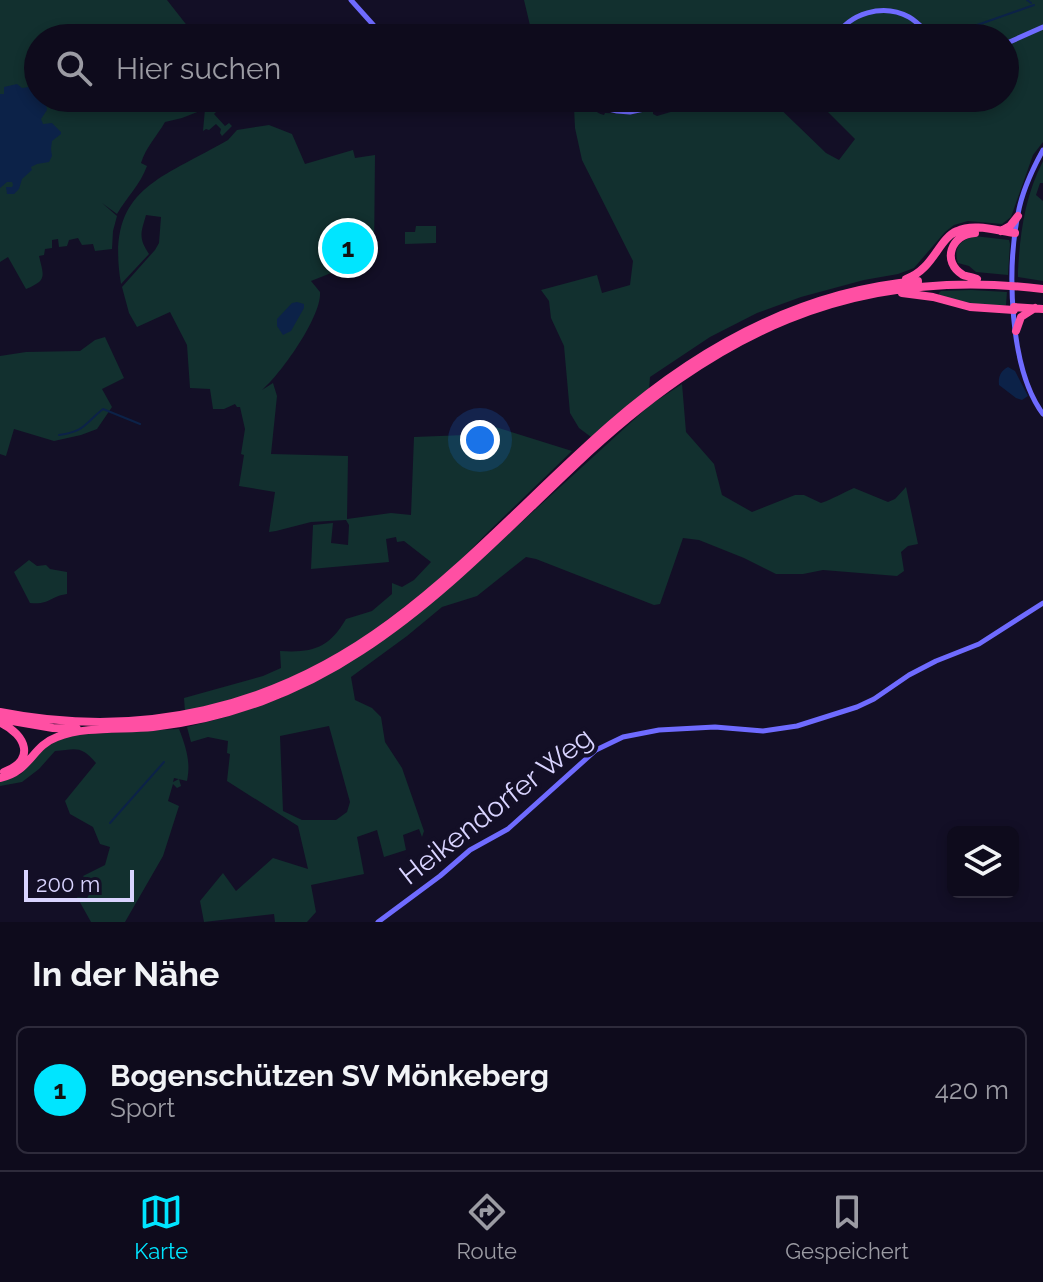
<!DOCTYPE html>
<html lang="de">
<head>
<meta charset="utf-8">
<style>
  :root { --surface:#0e0b1c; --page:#171425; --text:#f1f3f6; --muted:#9b9ba3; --line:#2e2b3b; --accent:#00e5ff }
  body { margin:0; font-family:Raleway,sans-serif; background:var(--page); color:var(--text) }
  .controls { position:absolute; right:24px; bottom:24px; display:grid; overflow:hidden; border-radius:12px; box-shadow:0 4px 12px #0003 }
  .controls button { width:72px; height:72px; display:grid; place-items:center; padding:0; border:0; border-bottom:2px solid var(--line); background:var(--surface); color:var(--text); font:40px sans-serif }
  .scale { position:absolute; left:24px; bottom:20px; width:110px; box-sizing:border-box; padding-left:8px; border:4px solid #d9d4ff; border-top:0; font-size:22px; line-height:28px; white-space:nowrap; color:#d9d4ff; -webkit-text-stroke:6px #130f26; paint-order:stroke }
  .you { position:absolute; left:480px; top:440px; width:28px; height:28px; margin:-20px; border:6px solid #fff; border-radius:50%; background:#1a73e8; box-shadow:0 0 0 12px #1a73e833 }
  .badge { display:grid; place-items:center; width:52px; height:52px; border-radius:50%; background:var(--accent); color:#111; font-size:26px; font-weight:700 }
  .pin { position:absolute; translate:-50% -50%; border:4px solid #fff; box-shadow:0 2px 8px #0006 }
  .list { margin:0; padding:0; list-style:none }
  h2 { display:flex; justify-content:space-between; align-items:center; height:104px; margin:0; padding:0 32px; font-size:34px }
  h2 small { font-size:26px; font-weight:400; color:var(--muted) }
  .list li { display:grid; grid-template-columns:52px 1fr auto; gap:24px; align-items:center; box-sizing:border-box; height:128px; margin:0 16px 16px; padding:0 16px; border:2px solid var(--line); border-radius:12px }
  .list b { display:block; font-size:30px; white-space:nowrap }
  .list p { margin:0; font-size:26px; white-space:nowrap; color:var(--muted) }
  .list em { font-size:26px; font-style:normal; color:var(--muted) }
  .icon { flex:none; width:44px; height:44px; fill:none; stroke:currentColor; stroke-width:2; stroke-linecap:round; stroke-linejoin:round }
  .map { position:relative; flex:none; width:1043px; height:922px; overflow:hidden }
  .search { position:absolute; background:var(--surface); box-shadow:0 4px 12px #0003; left:24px; right:24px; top:24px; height:88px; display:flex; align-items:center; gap:20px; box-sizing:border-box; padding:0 28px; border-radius:44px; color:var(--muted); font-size:30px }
  .sheet { height:248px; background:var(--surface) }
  nav { display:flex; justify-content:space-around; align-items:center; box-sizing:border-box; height:112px; border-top:2px solid var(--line); background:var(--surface); font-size:22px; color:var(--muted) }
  nav a { display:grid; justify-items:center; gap:4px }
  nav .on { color:var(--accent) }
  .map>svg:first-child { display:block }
  .green { fill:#12302f; fill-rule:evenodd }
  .water { fill:#0c2248 }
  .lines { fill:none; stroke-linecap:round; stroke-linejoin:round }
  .stream { stroke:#0c2248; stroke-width:2 }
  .secondary { stroke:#6f6bff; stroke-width:5 }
  .highway { stroke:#ff4fa3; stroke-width:8 }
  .labels { text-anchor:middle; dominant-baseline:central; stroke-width:8; stroke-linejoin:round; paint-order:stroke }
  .street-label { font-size:28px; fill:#d9d4ff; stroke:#130f26 }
</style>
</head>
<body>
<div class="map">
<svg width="1043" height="922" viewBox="0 0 1043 922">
  <rect width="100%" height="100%" fill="#130f26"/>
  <!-- green -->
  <path class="green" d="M0,0H167L196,37L38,38V98H213L214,101L217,98H222L214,105L218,110L214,114L225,126L229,123L232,126L222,136L220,133L221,129L216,124L209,130L206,129L203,131L205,109L182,118L165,122C157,136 146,147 141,163L147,166C140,185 127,197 117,214L102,203L117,216L113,231L112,249L95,251L93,244L82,245L78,238L69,240L67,246L59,247L58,239L52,240V248L45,249L44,255L39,256C44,277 47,280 26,289L8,257L0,262Z
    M524,0H1043V142L1033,155L1011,217L1002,224L968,221L954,225L945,232L914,268L898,274L864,280L801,297L757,313L710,337L650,377L649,390L591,437L579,428L570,413L564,346L551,318L549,301L541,290L597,275L602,293L630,285L633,261L582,160L575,128L574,107L578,108L576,106C591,104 593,112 604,115L605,113L632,114L653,110V114L657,116L718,98H769L826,153L839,160L855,139L814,98H1005V38H533Z
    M555,98H686L636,109L602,105L587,99Z
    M269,125L292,134L305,164L353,150L355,158L375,155L374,256L311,281L320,292C322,316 281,374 262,390L273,383L277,396L271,454L348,456L347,519L391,513L411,515L414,437L465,435L489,425L572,451L488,532L447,574L357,643L270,689L185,712L184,698L263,676L281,668L280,651C313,653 329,648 346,619L372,611L392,594V583L402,587L414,580L431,562L404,541L397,542L396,537L386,539L389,562L311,569L313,525L333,523L331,543L348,545L349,525L346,520L311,522L276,531L269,532L275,492L239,486L244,455L241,454L245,429L240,407H237L235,404L224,409H213L210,389L190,388L187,345L170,312L137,327L129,313L122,287L155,250L159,243L161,217L146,215C141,233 138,237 149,254L121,284C105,189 159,180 228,140L237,130Z
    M1043,161V183H1040L1036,195L1043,201V281L1018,277V271C1020,233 1025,196 1043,161Z
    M416,226H436V243L405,244V232H415Z
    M974,236L1009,240L1010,244L1008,275L976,272L969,266L958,263C953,247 960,241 974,236Z
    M971,290L1007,292L1006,305L990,307L939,296V293L941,291Z
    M105,337L124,378L102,389L112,407L97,429L81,435L54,441L14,429L6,456L0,454V356L26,352L80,351L95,340Z
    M682,384L686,432L714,464L722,495L752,512L795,495H804L821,503C833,499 842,493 854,488L888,502L895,499L906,487L918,544L908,546L901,552L904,571L897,576L823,570L803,574H776L744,558L699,540L683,538L660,604L654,605L536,559L526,557L477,596L442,607L407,636L351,677L355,700L372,708L381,717L385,742L402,768L424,831L422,837L419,829L403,835L406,850L384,857L377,830L357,837L364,874L311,885L316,912L307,922H275L274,914L204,922L200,901L223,873L236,891L273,858L308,869L298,826L227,781L230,754L227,753L228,741L208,737L191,742L187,727L226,717L281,698L332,672L503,539L650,405ZM329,726L350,802L347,812L336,820H302L283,811L280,736Z
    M29,560L37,566L46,565L50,569L67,572V594C50,596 51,605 30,603L14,572Z
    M179,729C186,747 191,762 187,781L174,778L173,782L179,779L181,786L177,788L173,784L168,801L179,806L163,856L125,922H91L77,897L87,898L90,893L91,887L83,876L105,865L110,847L100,844L93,827L70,814L65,801L96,763C81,745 76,749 55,751L39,769L22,782L0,786V781L21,774L48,743L71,735Z"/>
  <!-- water -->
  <path class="water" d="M33,79L38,82V98H45L47,110L41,119L43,124L52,123L61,132V134L52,141L51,149L52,156L49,162L37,164L31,167L32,170L22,179L19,189L14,194H7L6,187H12L13,185L12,182H7L0,188V94H4V87L17,84L22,88L29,87Z
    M297,302L304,304V308L291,331L283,335L277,326V319L292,303Z
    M1008,367L1015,371L1028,396L1022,400L1016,398L999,385C998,376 1001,371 1008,367Z"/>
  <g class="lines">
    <!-- stream -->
    <path class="stream" d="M1027,0L1031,3
      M963,30L1034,5
      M59,435C86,431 84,424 103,409L140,424
      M110,823L164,762"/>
    <!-- secondary -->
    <path class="secondary" d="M351,0L385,38
      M835,38C849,13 883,3 909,17C918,22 925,31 933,38
      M1005,44L1043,27
      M447,98L475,103L520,106L571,102L583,103L617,111L630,112L696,98
      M1043,150C1032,170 1022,191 1018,214C1007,269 1009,368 1043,414
      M378,922L440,876L470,850L508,829L596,750L623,737L659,730L715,727L763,731L797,726L857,707L874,699L909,675L936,661L979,644L1043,603"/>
    <!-- highway -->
    <path class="highway" d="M1001,231L1010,226L1018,216
      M975,233C951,234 941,262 963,275C965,276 975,278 977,279
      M906,279C934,269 938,239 957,231C974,223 998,231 1015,233
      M902,293L933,297L970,307L1014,310
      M1014,307L1043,309
      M1016,331L1021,317L1035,308
      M0,712C141,740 274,709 390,623C470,564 536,490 610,425C698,348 801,291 918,281
      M0,719L53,728L77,729
      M1,723C26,735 36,760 4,772
      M0,778C30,772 32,746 57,737C85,726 123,730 153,727C227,719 299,692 361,651C441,599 506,530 575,465C713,335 849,265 1043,289"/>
  </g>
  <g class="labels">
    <!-- street labels -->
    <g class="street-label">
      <text transform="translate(496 806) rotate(-38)">Heikendorfer Weg</text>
    </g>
  </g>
</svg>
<div class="controls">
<button><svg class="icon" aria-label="layers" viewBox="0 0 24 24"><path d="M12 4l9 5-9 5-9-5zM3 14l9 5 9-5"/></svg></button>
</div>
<div class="scale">200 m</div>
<div class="you"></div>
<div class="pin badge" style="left:348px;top:248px">1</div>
<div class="search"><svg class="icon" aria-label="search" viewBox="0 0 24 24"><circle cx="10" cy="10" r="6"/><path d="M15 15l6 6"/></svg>Hier suchen</div>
</div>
<section class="sheet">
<h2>In der Nähe<small></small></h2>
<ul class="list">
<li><span class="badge">1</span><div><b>Bogenschützen SV Mönkeberg</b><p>Sport</p></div><em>420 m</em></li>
</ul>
</section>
<nav>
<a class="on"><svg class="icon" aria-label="map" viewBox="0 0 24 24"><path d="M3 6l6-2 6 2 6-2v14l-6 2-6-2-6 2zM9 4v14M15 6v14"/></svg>Karte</a>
<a><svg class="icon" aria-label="directions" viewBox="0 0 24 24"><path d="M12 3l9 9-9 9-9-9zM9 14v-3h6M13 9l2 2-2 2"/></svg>Route</a>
<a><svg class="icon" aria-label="saved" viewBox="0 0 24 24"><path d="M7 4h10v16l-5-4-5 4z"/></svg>Gespeichert</a>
</nav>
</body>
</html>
